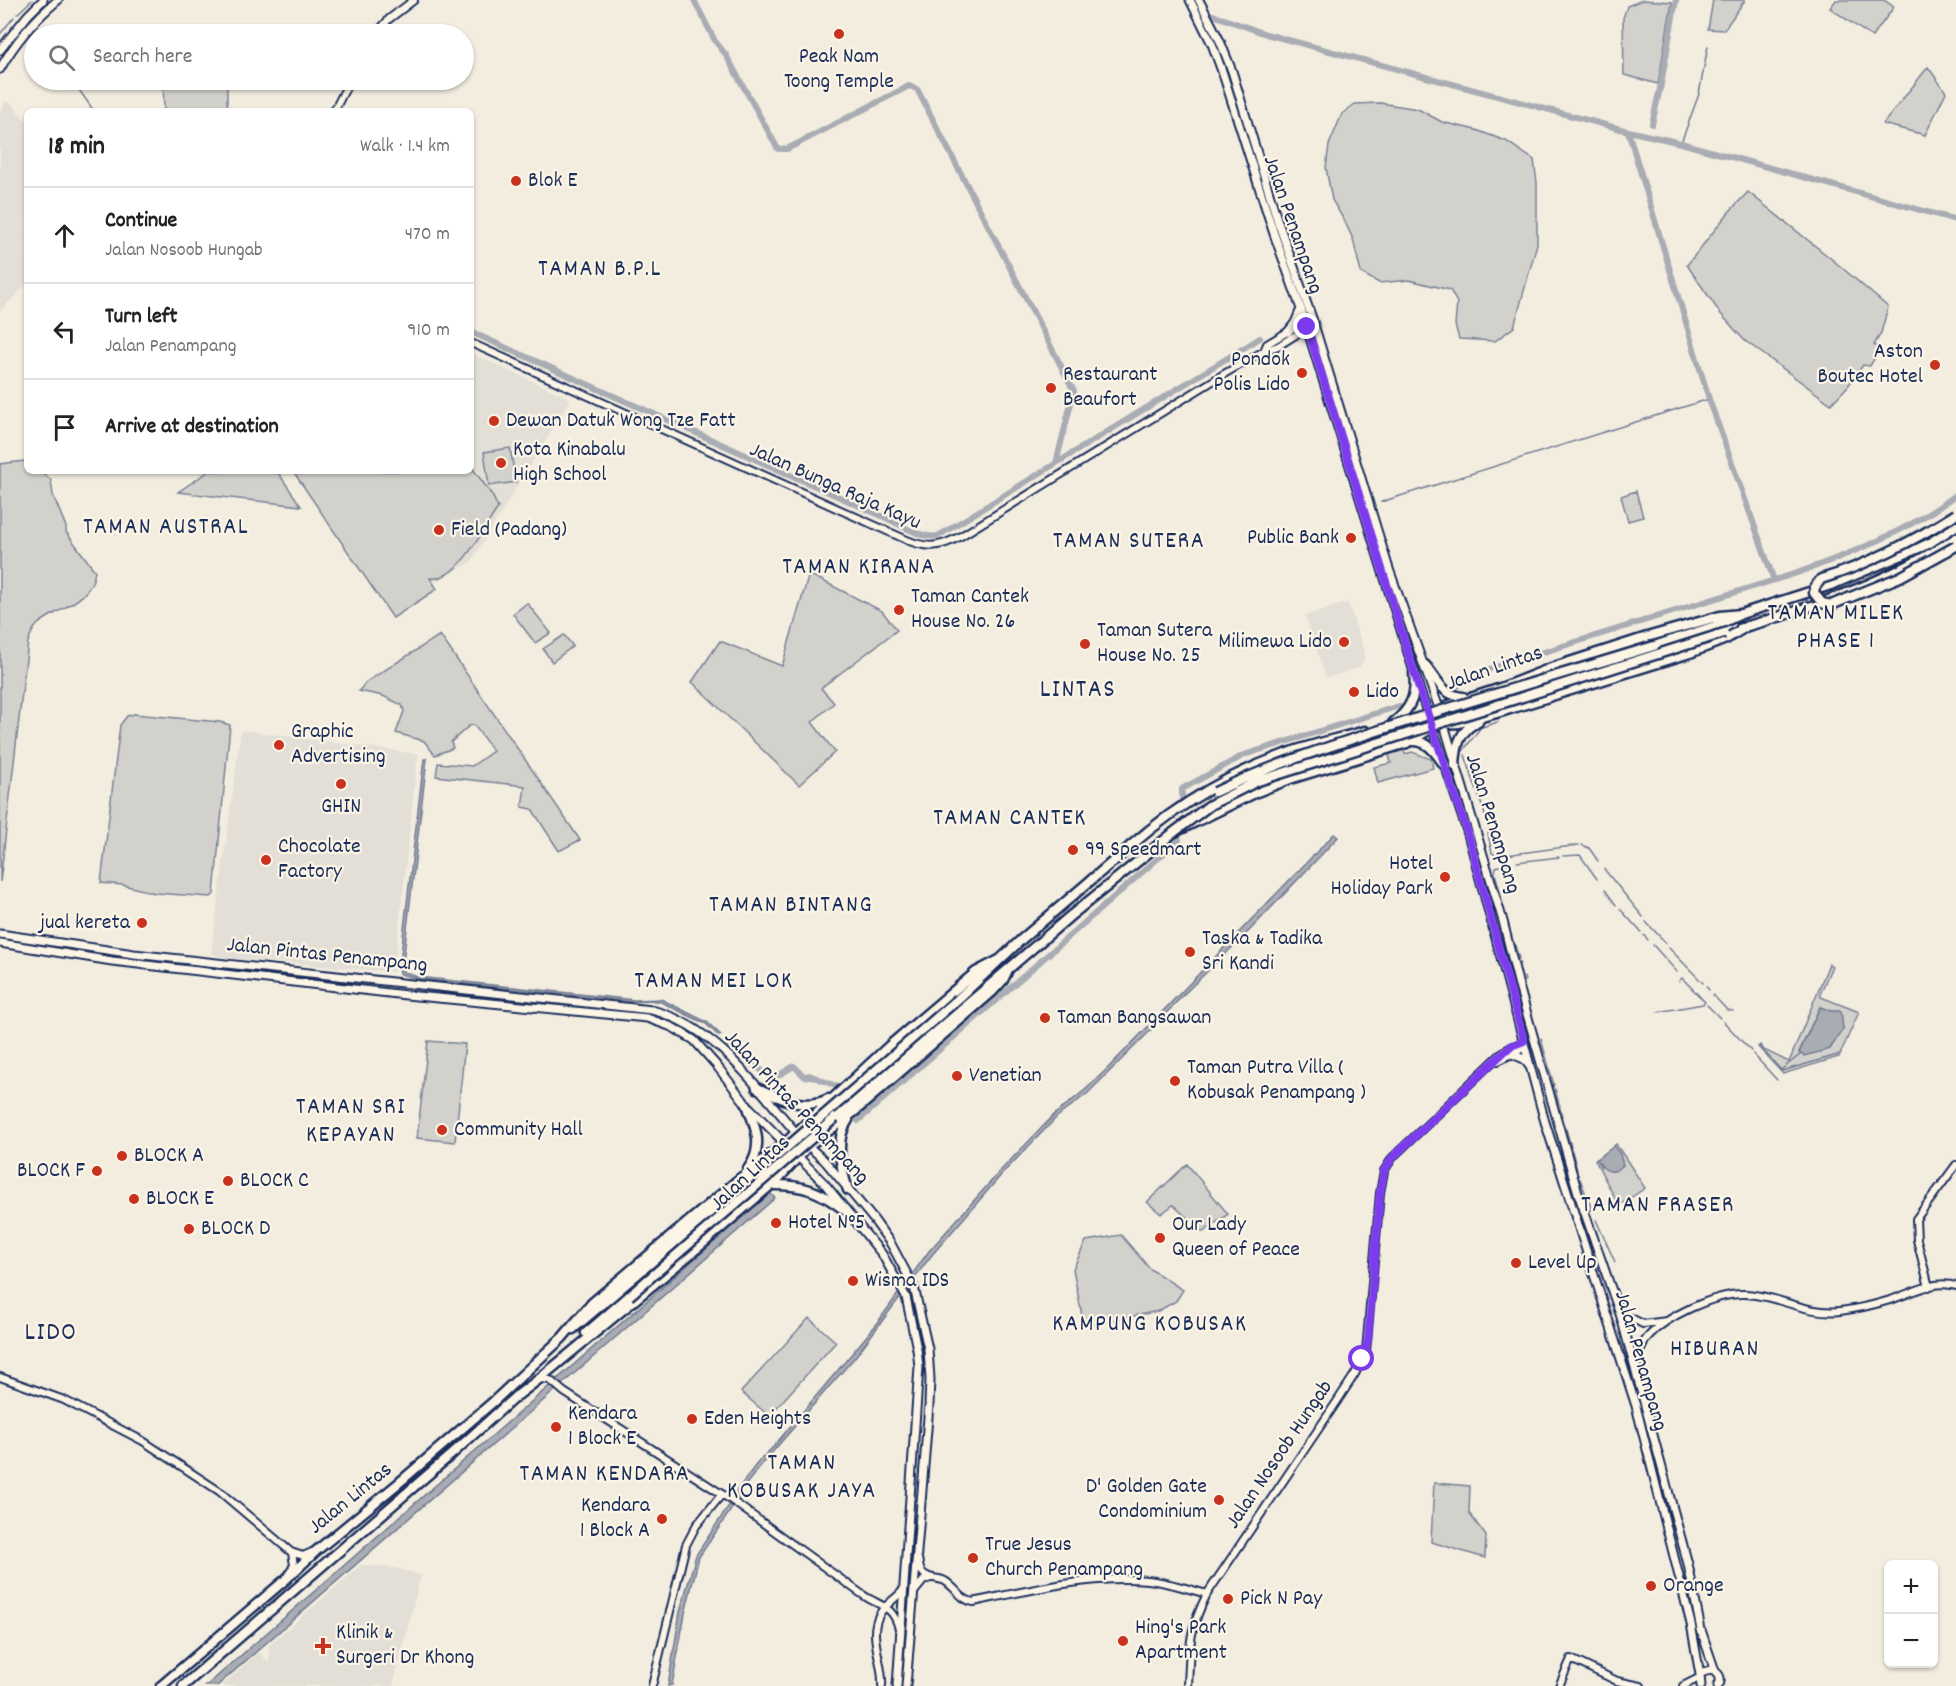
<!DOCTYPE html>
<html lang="en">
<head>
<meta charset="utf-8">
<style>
  :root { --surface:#fff; --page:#f2f2f2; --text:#222; --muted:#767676; --line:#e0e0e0 }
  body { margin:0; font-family:Dekko,sans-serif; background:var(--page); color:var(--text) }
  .controls { position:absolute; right:18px; bottom:18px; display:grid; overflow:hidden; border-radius:9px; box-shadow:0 2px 4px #0004 }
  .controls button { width:54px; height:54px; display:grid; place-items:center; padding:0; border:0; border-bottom:2px solid var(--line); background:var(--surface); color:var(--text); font:30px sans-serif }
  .stop { position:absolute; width:18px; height:18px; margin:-14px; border:4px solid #7c3aed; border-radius:50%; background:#fff }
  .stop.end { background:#7c3aed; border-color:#fff; box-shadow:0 2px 6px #0008 }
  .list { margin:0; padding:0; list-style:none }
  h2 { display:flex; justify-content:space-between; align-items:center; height:78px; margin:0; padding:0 24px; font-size:26px }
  h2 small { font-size:20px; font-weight:400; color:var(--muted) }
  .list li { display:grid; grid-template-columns:39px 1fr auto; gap:18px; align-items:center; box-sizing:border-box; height:96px; padding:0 24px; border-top:2px solid var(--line) }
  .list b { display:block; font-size:22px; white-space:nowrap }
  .list p { margin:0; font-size:20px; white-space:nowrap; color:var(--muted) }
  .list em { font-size:20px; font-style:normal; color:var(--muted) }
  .icon { flex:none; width:33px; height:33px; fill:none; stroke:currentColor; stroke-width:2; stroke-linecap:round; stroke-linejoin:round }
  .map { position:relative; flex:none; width:1956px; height:1686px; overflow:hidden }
  .search { position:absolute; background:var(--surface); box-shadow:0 2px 4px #0004; left:24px; top:24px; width:450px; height:66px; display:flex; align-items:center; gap:15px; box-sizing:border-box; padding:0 21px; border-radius:33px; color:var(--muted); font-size:22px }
  .panel { position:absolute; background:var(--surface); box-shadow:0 2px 4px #0004; left:24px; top:108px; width:450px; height:366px; border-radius:9px }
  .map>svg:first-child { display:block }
  .built { fill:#e3dfd6 }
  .green { fill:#d3d1cc; stroke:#778095; stroke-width:1.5; fill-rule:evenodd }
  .water { fill:#a9acb3; stroke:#707a91; stroke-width:1.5 }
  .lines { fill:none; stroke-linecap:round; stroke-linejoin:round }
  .stream { stroke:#707a91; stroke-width:1.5 }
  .canal { stroke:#a9acb3; stroke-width:6 }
  .secondary-casing { stroke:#1b2f5e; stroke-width:10 }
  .primary-casing { stroke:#1b2f5e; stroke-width:11 }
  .highway-casing { stroke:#1b2f5e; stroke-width:13 }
  .secondary { stroke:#fcf5e5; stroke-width:6 }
  .primary { stroke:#fcf5e5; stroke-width:7 }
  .highway { stroke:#fcf5e5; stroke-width:8 }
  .highway-bridge-casing { stroke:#1b2f5e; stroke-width:13; stroke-linecap:butt }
  .highway-bridge { stroke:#fcf5e5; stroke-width:8 }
  .route { stroke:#7c3aed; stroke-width:8 }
  .poi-dot { fill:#c8321e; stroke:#fcf5e5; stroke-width:2 }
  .labels { text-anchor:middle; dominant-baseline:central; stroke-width:4.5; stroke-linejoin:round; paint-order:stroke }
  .poi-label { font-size:22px; fill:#1b2f5e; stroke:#fcf5e5; text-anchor:start }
  .street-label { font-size:22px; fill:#1b2f5e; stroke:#fcf5e5 }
  .neighbourhood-label { font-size:24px; letter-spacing:1.5px; fill:#1b2f5e; stroke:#fcf5e5 }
  .quarter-label { font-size:26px; letter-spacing:1.5px; fill:#1b2f5e; stroke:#fcf5e5 }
</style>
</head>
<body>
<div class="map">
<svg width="1956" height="1686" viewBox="0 0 1956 1686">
  <rect width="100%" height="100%" fill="#f3ede0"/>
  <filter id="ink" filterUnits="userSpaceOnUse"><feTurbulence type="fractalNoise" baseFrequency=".0167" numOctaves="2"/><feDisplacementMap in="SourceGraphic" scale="12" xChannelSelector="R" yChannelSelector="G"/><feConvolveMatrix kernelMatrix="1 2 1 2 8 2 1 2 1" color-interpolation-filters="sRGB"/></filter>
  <g filter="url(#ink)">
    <!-- built -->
    <path class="built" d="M4,102L11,103L27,122V284L0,311V110H3Z
      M471,353L571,399L471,562L432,584L356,471H471Z
      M1348,602L1365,655L1364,660L1360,667L1326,678L1305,616Z
      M241,730L418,754L394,972L220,957L211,953Z
      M361,1565L390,1567L421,1575L393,1686H221L259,1652L269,1663V1645Z"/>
    <!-- green -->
    <path class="green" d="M1642,0L1672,2L1658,84L1624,75L1623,18L1627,6Z
      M1713,0H1745L1724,30L1708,29Z
      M1836,0H1884L1894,7L1872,37L1830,8Z
      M1928,67L1946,92L1925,135L1883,124Z
      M179,80H227V111H164L163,81Z
      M1380,103L1418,109L1442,122L1476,130L1506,141L1534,160L1537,183V244L1514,327L1495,341L1459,339L1455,325L1457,303L1450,290L1409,280L1379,283L1361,273L1353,239L1344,220L1332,200L1326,168L1329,145L1342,114L1355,104Z
      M1748,192L1834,261L1888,307L1881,333L1874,345L1880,349L1870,366L1863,365L1848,386L1831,404L1744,340L1720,313L1687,265L1729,212Z
      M510,448L516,482L489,486L484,452Z
      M25,461L27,463V471H41L51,480L53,495L66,527V532L95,571C92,602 57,608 37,625C33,629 30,636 28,642L0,882V464Z
      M471,466L492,495L498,508C484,527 458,583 430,578L437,589L393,618L293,471H471Z
      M209,471H277L301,506L178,492Z
      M1636,491L1643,517L1628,521L1621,496Z
      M809,574L882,611L897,630L821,688L834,703L812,722L835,752L799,785L692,682L720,641L782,666Z
      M527,603L551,633L535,643L513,614Z
      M440,635L580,840L559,851L532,809L522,807L525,786L436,776L438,763L472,766L493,751L474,725L469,726L451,742L453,748L435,755L424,741L396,733L404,711L402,705L383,696L359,691L366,682Z
      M564,635L573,646L552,662L543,649Z
      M134,714L220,722L230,725L214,894L211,897L155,893L123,885L101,883L120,725L127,716Z
      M1403,748L1405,754L1412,752L1431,759L1433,768L1378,783L1374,767L1391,763L1388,751Z
      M1829,964L1832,966L1820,994L1821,997L1859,1012L1839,1057L1783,1074L1758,1047L1760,1045L1764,1050L1789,1062ZM1820,1007C1834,1013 1840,1014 1843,1029L1804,1056L1799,1052Z
      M428,1041L465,1044L455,1142L417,1138Z
      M1616,1144L1645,1188L1623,1203L1617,1202L1595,1160L1597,1159L1601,1167L1620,1154L1614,1146Z
      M1187,1164L1228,1214L1203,1232L1173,1205L1161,1214L1147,1202Z
      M1121,1235L1150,1269L1183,1290L1176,1301L1158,1311L1084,1326L1073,1269L1086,1241Z
      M809,1318L836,1342L769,1416L741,1392Z
      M1434,1483L1470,1486L1469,1513L1486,1536L1485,1558L1431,1542Z"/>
    <!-- water -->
    <path class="water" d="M424,759H427L402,971L417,977L635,1000L661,999L707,1022L721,1035L719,1036L706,1024L661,1002L649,1000L635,1002L417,979L401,974L399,971Z
      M1334,834L1338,837L1251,929L1185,993L1148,1033L1088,1093L1057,1117L1003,1173L931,1256L855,1357L762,1464L740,1492L737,1501L699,1557L685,1613L672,1685L668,1686L680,1612L696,1555L734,1498L737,1490L758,1462L774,1446L875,1326L929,1251L1002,1169L1055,1114L1085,1090L1107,1069Z
      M1820,1007L1831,1011H1841L1843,1029L1830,1049L1804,1056L1799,1053Z
      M1614,1146L1620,1154L1623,1165C1613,1176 1603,1171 1597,1159Z
      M770,1193L775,1198L217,1686H206Z"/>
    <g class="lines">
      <!-- stream -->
      <path class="stream" d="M17,14L32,0
        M0,34L14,17
        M72,80L94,111
        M1681,143L1699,94L1708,46
        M1381,502L1709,399
        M1482,727L1498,722
        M1463,751L1481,727L1480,725
        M1465,755L1489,827L1488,833L1492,853L1499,856L1579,845
        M1582,845L1589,848L1598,861
        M1563,856L1580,855L1597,879
        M1517,862L1559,857
        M1604,869L1643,917
        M1605,890L1616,905
        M1501,895L1495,873L1496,867L1507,864
        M1620,909L1641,932
        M1646,922L1666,943
        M1644,935L1648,940
        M1514,942L1519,959
        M1653,945L1677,972
        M1669,948L1703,983
        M1520,962V964
        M1524,977L1525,981
        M1706,986L1709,990
        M1713,995L1727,1010L1733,1011
        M1707,1005L1720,1018
        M1658,1012L1703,1004L1705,1002L1682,978L1679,981
        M1723,1021L1751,1051
        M1541,1039L1554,1085
        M1759,1046L1782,1071L1841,1054
        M1753,1054L1777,1080
        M1781,1070L1801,1054
        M1555,1089L1559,1104
        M1560,1105V1106
        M1560,1108L1562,1116
        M1566,1129L1571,1147
        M1572,1151L1577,1170
        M1580,1179L1592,1210
        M1596,1220L1615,1262"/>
      <!-- canal -->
      <path class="canal" d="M694,0L715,41L726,55L778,149H787L909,86L917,89L1074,391L1056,463
        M1213,15L1266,34L1628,131L1681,143L1956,220
        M1652,124L1661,84L1676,0
        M1628,131L1710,402L1774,580
        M471,332L884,517C899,524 921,539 938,536L1260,338
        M1457,688L1464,677L1797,573C1853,553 1908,531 1956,495
        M1182,799V789L1244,755L1399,706
        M753,1065L774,1078L794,1066L805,1077L809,1075L836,1086
        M858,1121L1179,840L1178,837"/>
      <defs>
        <path id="secondary" d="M376,34L389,19L414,0
          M334,111L350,80
          M471,343L907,540C928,549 941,547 961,536L1224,374L1264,351L1278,346L1310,326
          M1264,351L1267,344L1309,319
          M1498,1061L1525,1047
          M1929,1287L1917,1240L1916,1219L1956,1165
          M1621,1317L1631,1318L1643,1324L1667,1321
          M1636,1369C1638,1359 1640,1346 1647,1338C1666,1316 1716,1293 1745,1294C1778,1295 1806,1315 1840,1311C1856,1309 1874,1305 1890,1300C1910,1294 1934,1279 1956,1286
          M0,1377L64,1400L143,1441L219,1491L291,1552L303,1556L312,1552
          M540,1379L550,1380L564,1392L731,1500L863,1595C881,1607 893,1605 899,1629
          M918,1558C919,1563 919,1569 922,1572C928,1580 938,1577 945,1581C956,1588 960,1599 973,1602C1031,1590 1089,1575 1148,1580C1168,1582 1188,1589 1207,1594
          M289,1574L294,1565L292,1553
          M915,1591L924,1580L931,1578
          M652,1686L686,1545L696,1526L722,1494
          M882,1686C884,1662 866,1634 881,1612C887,1603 897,1598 904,1589
          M1188,1686C1190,1645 1188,1632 1207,1594L1336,1403L1355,1374L1366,1351L1380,1193L1384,1171L1393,1157L1504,1051L1524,1041
          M1559,1686L1571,1659L1617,1681L1641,1686
          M1683,1686L1699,1678"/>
        <path id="primary" d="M1190,0L1212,44L1223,74L1274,234L1301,309L1419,688L1468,834L1545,1122L1636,1406L1691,1624L1700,1675
          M1199,0L1220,41L1232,71L1278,222L1312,318L1389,569L1439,708L1503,921L1519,986L1578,1193L1621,1317L1688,1564L1701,1630L1715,1671
          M0,50L28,15L43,0
          M0,69C15,42 35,19 58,0
          M1288,332L1295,323L1301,309
          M0,934L134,954L652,1010C717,1027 756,1087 798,1135
          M0,943L112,961L406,995L647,1018L672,1027L694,1040L717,1066L747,1105L824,1183L882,1254L906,1297L917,1349L919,1367L897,1686
          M1512,1054L1524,1059L1530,1067
          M805,1143L825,1161L874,1220L891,1244L914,1287L928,1349L930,1379L929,1405L906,1686
          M1701,1686L1700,1675L1703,1672L1711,1670C1719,1672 1723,1679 1718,1686"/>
        <path id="highway" d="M1741,628C1816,607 1891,580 1956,538
          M1654,646L1715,626L1741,614L1831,585L1928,544L1956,526
          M1425,665C1438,679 1441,695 1463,697
          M1446,706L1498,689L1554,667L1647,637L1720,616L1741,614
          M1393,723C1411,709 1417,695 1414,673
          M1413,741C1430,741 1436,754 1446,767
          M1455,765C1456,747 1459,730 1478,722
          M1113,862C1161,816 1218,779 1280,756C1307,745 1337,739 1365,731
          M958,999L1022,939L1117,858
          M757,1088C780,1098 803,1111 828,1099
          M747,1105C756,1127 764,1148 748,1169
          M835,1118L1069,917L1173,833L1257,792L1290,779L1407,743L1432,728L1443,724L1459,723L1497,713L1690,653L1726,639L1747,626
          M848,1120C834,1140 841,1168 848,1190
          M769,1185C803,1184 820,1191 846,1211
          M573,1329L778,1155
          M586,1333L629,1296
          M514,1398L539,1379L700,1246L778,1179L808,1146L854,1112L992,992L1003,980L1007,972
          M161,1686L285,1580L316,1551L400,1482L493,1402L562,1338L592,1303L738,1180L784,1144L889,1046L976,972L999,960
          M183,1686L453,1453L516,1396"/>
      </defs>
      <!-- secondary casing -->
      <use href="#secondary" class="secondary-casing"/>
      <!-- primary casing -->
      <use href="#primary" class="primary-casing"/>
      <!-- highway casing -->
      <use href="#highway" class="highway-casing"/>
      <!-- secondary -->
      <use href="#secondary" class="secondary"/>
      <!-- primary -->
      <use href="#primary" class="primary"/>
      <!-- highway -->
      <use href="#highway" class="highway"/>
      <defs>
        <path id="highway-bridge" d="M1956,514C1917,539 1865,566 1821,579L1815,587L1814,593L1822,603L1831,605L1900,577L1956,546
          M1215,792C1277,762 1343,742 1408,721C1490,695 1572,671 1654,646
          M1173,833L1210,805L1258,781L1724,633
          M778,1155L958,999
          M629,1296L835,1118"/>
      </defs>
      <!-- highway-bridge casing -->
      <use href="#highway-bridge" class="highway-bridge-casing"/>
      <!-- highway-bridge -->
      <use href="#highway-bridge" class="highway-bridge"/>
    </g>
  </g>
  <g class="lines" filter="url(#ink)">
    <!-- route -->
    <path class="route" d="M1307,327L1419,688L1468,834L1524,1041L1511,1046L1504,1052L1393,1157L1384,1171L1380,1193L1368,1340L1362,1359"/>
  </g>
  <!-- markers -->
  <g class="poi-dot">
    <circle cx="839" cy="34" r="6"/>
    <circle cx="516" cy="181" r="6"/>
    <circle cx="1935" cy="365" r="6"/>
    <circle cx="1302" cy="373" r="6"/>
    <circle cx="1051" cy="388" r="6"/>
    <circle cx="494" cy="421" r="6"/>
    <circle cx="501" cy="463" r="6"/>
    <circle cx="439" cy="530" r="6"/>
    <circle cx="1351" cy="538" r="6"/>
    <circle cx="899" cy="610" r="6"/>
    <circle cx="1344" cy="642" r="6"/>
    <circle cx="1085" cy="644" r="6"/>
    <circle cx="1354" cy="692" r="6"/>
    <circle cx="279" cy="745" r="6"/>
    <circle cx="341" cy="784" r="6"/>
    <circle cx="1073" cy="850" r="6"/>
    <circle cx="266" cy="860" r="6"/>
    <circle cx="1445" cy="877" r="6"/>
    <circle cx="142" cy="923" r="6"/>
    <circle cx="1190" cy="952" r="6"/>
    <circle cx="1045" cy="1018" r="6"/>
    <circle cx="957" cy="1076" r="6"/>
    <circle cx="1175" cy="1081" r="6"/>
    <circle cx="442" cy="1130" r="6"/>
    <circle cx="122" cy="1156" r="6"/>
    <circle cx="97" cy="1171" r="6"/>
    <circle cx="228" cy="1181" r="6"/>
    <circle cx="134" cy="1199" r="6"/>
    <circle cx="776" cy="1223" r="6"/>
    <circle cx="189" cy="1229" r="6"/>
    <circle cx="1160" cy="1238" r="6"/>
    <circle cx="1516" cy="1263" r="6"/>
    <circle cx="853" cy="1281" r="6"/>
    <circle cx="692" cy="1419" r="6"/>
    <circle cx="556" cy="1427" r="6"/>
    <circle cx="1219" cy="1500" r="6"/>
    <circle cx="662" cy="1519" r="6"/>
    <circle cx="973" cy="1558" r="6"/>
    <circle cx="1651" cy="1586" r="6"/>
    <circle cx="1228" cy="1599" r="6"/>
    <circle cx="1123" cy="1641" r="6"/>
    <path d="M320 1637h6v6h6v6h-6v6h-6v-6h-6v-6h6z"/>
  </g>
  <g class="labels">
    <!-- poi labels -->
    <g class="poi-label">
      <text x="839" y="57" text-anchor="middle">Peak Nam<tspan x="839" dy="25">Toong Temple</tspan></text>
      <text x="528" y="181">Blok E</text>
      <text x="1923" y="352" text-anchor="end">Aston<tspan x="1923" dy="25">Boutec Hotel</tspan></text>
      <text x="1290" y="360" text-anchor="end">Pondok<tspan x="1290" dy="25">Polis Lido</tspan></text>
      <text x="1063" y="375">Restaurant<tspan x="1063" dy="25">Beaufort</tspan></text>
      <text x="506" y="421">Dewan Datuk Wong Tze Fatt</text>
      <text x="513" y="450">Kota Kinabalu<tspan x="513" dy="25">High School</tspan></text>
      <text x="451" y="530">Field (Padang)</text>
      <text x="1339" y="538" text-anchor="end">Public Bank</text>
      <text x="911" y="597">Taman Cantek<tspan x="911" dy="25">House No. 26</tspan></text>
      <text x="1097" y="631">Taman Sutera<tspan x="1097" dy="25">House No. 25</tspan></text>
      <text x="1332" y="642" text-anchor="end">Milimewa Lido</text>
      <text x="1366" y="692">Lido</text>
      <text x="291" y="732">Graphic<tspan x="291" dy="25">Advertising</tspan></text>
      <text x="341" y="807" text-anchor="middle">GHIN</text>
      <text x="278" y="847">Chocolate<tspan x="278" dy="25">Factory</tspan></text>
      <text x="1085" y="850">99 Speedmart</text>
      <text x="1433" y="864" text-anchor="end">Hotel<tspan x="1433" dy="25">Holiday Park</tspan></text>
      <text x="130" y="923" text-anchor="end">jual kereta</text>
      <text x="1202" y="939">Taska &amp; Tadika<tspan x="1202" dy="25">Sri Kandi</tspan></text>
      <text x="1057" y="1018">Taman Bangsawan</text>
      <text x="1187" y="1068">Taman Putra Villa (<tspan x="1187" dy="25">Kobusak Penampang )</tspan></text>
      <text x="969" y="1076">Venetian</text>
      <text x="454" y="1130">Community Hall</text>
      <text x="134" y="1156">BLOCK A</text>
      <text x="85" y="1171" text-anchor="end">BLOCK F</text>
      <text x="240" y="1181">BLOCK C</text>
      <text x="146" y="1199">BLOCK E</text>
      <text x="788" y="1223">Hotel N°5</text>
      <text x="1172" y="1225">Our Lady<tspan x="1172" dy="25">Queen of Peace</tspan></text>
      <text x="201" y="1229">BLOCK D</text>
      <text x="1528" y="1263">Level Up</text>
      <text x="865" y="1281">Wisma IDS</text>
      <text x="568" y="1414">Kendara<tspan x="568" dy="25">1 Block E</tspan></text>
      <text x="704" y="1419">Eden Heights</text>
      <text x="1207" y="1487" text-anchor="end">D' Golden Gate<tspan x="1207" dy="25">Condominium</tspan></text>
      <text x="650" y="1506" text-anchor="end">Kendara<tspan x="650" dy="25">1 Block A</tspan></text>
      <text x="985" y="1545">True Jesus<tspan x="985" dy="25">Church Penampang</tspan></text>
      <text x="1663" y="1586">Orange</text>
      <text x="1240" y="1599">Pick N Pay</text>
      <text x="1135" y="1628">Hing's Park<tspan x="1135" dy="25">Apartment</tspan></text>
      <text x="336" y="1633">Klinik &amp;<tspan x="336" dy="25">Surgeri Dr Khong</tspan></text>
    </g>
    <!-- street labels -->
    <g class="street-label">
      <text transform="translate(1292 225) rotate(71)">Jalan Penampang</text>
      <text transform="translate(835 487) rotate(24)">Jalan Bunga Raja Kayu</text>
      <text transform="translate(1495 669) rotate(-19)">Jalan Lintas</text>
      <text transform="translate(1492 824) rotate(73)">Jalan Penampang</text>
      <text transform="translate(327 956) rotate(6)">Jalan Pintas Penampang</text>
      <text transform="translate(796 1108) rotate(47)">Jalan Pintas Penampang</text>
      <text transform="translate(751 1174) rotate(-43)">Jalan Lintas</text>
      <text transform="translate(1640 1361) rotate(74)">Jalan Penampang</text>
      <text transform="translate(1280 1455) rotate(-56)">Jalan Nosoob Hungab</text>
      <text transform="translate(351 1499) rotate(-39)">Jalan Lintas</text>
    </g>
    <!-- neighbourhood labels -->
    <g class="neighbourhood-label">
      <text x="600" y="270">TAMAN B.P.L</text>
      <text x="166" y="528">TAMAN AUSTRAL</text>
      <text x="1129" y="542">TAMAN SUTERA</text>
      <text x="859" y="568">TAMAN KIRANA</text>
      <text x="1836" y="614">TAMAN MILEK<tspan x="1836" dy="28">PHASE 1</tspan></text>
      <text x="1010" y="819">TAMAN CANTEK</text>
      <text x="791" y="906">TAMAN BINTANG</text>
      <text x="714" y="982">TAMAN MEI LOK</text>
      <text x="351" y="1108">TAMAN SRI<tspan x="351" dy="28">KEPAYAN</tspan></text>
      <text x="1658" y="1206">TAMAN FRASER</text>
      <text x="1150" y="1325">KAMPUNG KOBUSAK</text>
      <text x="1715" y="1350">HIBURAN</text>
      <text x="802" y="1464">TAMAN<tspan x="802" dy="28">KOBUSAK JAYA</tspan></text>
      <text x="605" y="1475">TAMAN KENDARA</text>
    </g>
    <!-- quarter labels -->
    <g class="quarter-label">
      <text x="1078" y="690">LINTAS</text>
      <text x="51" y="1333">LIDO</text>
    </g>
  </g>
</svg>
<div class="controls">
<button>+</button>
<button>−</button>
</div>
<div class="stop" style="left:1362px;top:1359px"></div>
<div class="stop end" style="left:1307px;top:327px"></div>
<div class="search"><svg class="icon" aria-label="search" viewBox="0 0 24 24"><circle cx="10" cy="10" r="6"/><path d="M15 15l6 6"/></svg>Search here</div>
<section class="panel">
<h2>18 min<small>Walk · 1.4 km</small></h2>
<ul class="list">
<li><svg class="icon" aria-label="ahead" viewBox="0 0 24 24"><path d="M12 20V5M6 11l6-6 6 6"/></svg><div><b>Continue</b><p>Jalan Nosoob Hungab</p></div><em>470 m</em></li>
<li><svg class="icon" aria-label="left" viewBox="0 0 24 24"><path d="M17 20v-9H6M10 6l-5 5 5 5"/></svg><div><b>Turn left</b><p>Jalan Penampang</p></div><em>910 m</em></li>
<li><svg class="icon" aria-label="arrive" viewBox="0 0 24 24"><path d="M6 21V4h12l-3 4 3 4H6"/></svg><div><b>Arrive at destination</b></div></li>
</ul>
</section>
</div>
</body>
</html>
